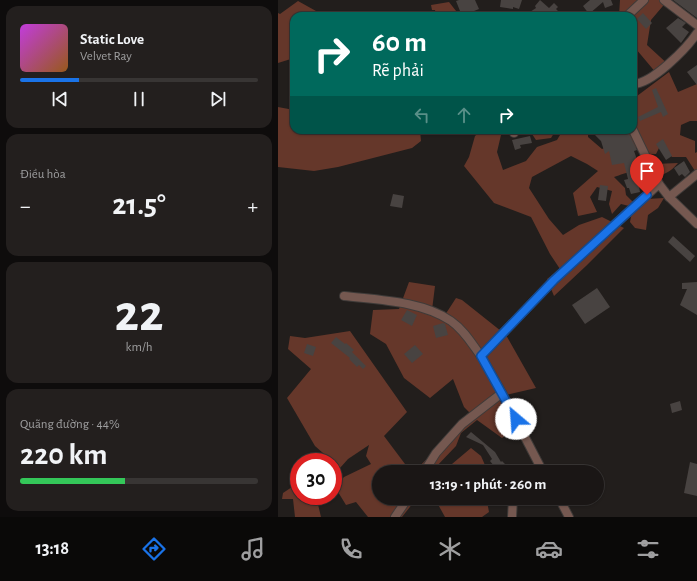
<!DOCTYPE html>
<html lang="vi">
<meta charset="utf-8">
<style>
:root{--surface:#1a1615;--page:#231f1e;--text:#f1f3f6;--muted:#9f9fa0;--line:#383534;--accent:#1a73e8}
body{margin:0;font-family:"Alegreya Sans",sans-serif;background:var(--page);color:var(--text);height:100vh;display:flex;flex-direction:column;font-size:15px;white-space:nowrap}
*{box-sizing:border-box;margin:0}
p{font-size:13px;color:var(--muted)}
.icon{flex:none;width:22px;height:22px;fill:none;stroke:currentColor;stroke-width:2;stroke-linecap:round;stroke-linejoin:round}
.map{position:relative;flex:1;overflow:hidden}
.panel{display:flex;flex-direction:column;gap:6px;padding:6px;background:#0e0c0c;width:278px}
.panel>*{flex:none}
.top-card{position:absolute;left:12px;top:12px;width:347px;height:122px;border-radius:12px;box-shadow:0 1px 3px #0004,0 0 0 1px var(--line);background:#00695c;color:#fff;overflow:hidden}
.speed{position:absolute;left:12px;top:453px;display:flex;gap:8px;font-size:20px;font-weight:700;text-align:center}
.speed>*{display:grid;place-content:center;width:52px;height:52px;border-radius:50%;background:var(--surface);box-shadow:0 1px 3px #0004,0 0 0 1px var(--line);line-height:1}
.speed .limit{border:6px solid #d22;background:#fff;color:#111}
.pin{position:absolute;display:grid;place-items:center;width:34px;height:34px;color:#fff;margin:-41px -17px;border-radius:50% 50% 50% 0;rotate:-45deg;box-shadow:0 0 4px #0007}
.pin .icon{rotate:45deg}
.me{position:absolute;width:44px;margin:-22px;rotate:333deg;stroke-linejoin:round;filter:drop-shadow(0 0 3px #0008)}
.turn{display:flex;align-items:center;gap:14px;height:84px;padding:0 16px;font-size:18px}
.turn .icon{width:52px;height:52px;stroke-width:2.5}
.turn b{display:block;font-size:28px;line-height:34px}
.lanes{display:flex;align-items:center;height:38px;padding:0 16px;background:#0003;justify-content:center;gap:20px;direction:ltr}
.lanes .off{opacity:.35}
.big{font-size:30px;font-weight:600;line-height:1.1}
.panel .widget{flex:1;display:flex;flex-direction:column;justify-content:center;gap:6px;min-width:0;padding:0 14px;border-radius:12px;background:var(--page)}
.panel .dial{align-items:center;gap:0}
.dial b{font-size:52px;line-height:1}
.song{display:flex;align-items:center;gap:12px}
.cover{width:48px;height:48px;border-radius:6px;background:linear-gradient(135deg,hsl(290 70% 55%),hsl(30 70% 35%))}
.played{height:4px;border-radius:2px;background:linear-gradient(90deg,var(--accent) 25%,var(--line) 25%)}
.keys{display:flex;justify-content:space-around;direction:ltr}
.heat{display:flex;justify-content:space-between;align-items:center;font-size:22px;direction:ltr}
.charge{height:6px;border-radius:3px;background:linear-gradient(90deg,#34c759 44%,var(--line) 0)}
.trip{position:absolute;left:94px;top:465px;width:232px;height:40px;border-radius:20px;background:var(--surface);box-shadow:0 1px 3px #0004,0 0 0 1px var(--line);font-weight:600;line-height:40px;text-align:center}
.tabs{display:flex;height:64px;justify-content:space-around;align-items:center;background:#0a0908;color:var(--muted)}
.tabs .icon{width:28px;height:28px}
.tabs .active{color:var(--accent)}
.tabs b{font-size:18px;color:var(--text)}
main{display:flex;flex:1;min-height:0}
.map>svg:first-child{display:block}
.green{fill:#65372a}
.building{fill:#484341}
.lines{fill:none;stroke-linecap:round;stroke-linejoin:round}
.minor-casing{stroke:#3f3b39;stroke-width:10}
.minor{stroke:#755850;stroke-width:8}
.route-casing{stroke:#114b97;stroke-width:10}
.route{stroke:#1a73e8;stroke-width:7}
</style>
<main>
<section class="panel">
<div class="widget">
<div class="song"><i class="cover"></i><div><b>Static Love</b><p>Velvet Ray</p></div></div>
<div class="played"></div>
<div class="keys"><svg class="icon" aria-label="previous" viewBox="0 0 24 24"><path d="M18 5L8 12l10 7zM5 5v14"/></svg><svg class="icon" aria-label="pause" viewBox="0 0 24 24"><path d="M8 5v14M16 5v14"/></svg><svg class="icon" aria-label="next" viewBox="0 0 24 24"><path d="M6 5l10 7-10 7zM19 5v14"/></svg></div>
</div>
<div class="widget"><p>Điều hòa</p>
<div class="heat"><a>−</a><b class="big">21.5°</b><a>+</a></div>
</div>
<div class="widget dial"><b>22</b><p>km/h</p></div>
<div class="widget"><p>Quãng đường · 44%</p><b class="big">220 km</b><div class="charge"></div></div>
</section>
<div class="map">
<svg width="419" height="517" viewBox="0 0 419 517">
<rect width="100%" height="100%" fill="#221e1c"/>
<g class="green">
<polygon points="342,0 390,0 373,20 369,45 393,67 379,74 358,49 355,53 355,16 341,16"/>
<polygon points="20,1 47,16 16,16 16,58 0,63 0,13 2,14"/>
<polygon points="171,2 182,16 158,16 157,10 154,10 153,5"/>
<path d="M391 72 400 92 419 84V121H412L403 125 402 135 417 141V153L419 152V171H417L408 157H394L388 149 385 140 378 154 362 155 361 148 347 147 349 164 366 160 376 164 400 163C384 182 375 173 355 172 349 172 342 175 336 177L347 188 348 195 361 208 369 199 386 198 380 208 370 215 368 230 357 228 352 222 355 207 343 204 334 214 331 204 334 191 319 187 312 197 319 212 300 216 295 193 320 171 309 164 293 156 254 177 251 188 271 219 285 235 301 225 324 217 346 228 308 266 276 296 269 279 282 269 272 254 253 217 216 203 186 166 191 157 197 136 204 130H217L223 135 219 152 225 170 248 161 259 147 279 140 285 130H310V137L324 149 344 141 348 130H355V92L359 96Z"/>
<polygon points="0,107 16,110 16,130 142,130 143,141 134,148 60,167 36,171 0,167"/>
<polygon points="246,130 254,131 278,130 273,138 258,140 254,134 246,133"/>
<polygon points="131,282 157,286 154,310 167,315 178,298 184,300 228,335 258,388 219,397 240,425 224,438 199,420 183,433 178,446 156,469 150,472 136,472 180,427 190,421 198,419 186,407 175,379 152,398 126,378 108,344 92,334 95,310 121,309"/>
<polygon points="72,331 129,412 106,436 133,472 101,472 101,498 139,498 124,517 90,517 78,502 68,505 57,487 66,477 93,464 88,456 91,445 70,459 62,468 37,446 9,398 33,369 10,349 12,336 27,338"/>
<polygon points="193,448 203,456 210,472 154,472 174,464"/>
<polygon points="17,485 21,486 21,496 38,496 43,517 17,517 15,499 4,499 5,493"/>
<polygon points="152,498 212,498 209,501 211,512 204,517 167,517 157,499"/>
</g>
<g class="building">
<polygon points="181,0 197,0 201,9 184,16 178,1"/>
<polygon points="223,0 244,0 241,9 235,7 235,9 222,7"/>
<polygon points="262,0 271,8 276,3 280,7 278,9 285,16 246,16 258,8 257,6"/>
<polygon points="312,0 333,0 335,5 327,8 325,2 311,14 305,6"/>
<polygon points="395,0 419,0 419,18"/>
<polygon points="365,13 374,23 368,29 359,19"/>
<polygon points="400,18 408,23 404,27 411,32 403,43 388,28"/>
<polygon points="419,65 419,85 409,72"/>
<polygon points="378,88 390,114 385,117 383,112 362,121 360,117 380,107 374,90"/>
<polygon points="328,130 349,130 359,150 356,151 362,168 367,167 374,183 372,184 361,186 362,192 353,194 351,188 349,188 346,180 350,179 346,163 334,165 331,151 327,154 323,141 317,135"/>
<polygon points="252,136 254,143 242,145 243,148 237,150 234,140"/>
<polygon points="385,139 394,156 388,160 378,144"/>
<polygon points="406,161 412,172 407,177 404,174 401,176 396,168"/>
<polygon points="322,185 330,186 328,201 320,200"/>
<polygon points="115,194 126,196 124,208 112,206"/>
<polygon points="395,236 417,256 412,262 390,242"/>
<polygon points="419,282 419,315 402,305 409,289 404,289 404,283"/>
<polygon points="319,288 332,307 307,324 294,305"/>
<polygon points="129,310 139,315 134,326 123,320"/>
<polygon points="165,323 167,324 170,335 158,338 155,326"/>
<polygon points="58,337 67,344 68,343 76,350 74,352 88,366 85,369 81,365 79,367 71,359 72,358 53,343"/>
<polygon points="29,344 38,347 35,356 26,353"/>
<polygon points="137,345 145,354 134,363 126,354"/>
<polygon points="402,401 404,410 394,413 392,404"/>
<polygon points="193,432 217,452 223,462 224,461 229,466 222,472 209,472 216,466 212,461 214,459 205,445 188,437"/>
<polygon points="412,462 419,464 419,496 406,493"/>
</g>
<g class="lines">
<g class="minor-casing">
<g id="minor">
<polyline points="386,0 419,25"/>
<polyline points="349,16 366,0"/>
<path d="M355 84C374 84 409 48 419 33"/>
<polyline points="236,130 236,133"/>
<polyline points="355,130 381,184"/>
<polyline points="391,197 419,174"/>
<path d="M66 296C100 300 144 301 173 321 186 330 194 344 203 356"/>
<polyline points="146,472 158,453 184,424 224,393"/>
<polyline points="265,472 224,393 203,356 276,280 381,184 391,197 419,224"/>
<polyline points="281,498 291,517"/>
<polyline points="117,517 130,498"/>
<polyline points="234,517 235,498"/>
</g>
</g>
<use href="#minor" class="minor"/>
</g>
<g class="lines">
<g class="route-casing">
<polyline id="route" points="238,419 203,356 276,280 369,195"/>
</g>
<use href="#route" class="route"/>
</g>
</svg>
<div class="speed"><div class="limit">30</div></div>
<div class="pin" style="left:369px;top:195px;background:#d93025"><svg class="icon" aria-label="arrive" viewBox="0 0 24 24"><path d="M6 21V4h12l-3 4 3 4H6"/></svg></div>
<svg class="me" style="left:238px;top:419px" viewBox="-20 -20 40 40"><circle r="19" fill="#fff"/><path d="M0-13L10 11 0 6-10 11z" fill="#1a73e8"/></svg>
<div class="trip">13:19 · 1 phút · 260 m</div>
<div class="top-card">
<div class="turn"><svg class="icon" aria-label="right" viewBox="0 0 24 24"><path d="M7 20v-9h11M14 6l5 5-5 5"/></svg><div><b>60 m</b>Rẽ phải</div></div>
<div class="lanes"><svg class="icon off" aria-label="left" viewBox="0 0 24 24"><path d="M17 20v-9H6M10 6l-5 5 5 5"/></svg><svg class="icon off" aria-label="ahead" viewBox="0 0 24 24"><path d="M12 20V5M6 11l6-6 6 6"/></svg><svg class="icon" aria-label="right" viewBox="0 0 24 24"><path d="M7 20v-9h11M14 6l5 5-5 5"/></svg></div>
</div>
</div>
</main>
<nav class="tabs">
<b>13:18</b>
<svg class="icon active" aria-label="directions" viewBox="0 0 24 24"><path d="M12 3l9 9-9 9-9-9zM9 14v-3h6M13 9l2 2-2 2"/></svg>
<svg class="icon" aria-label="music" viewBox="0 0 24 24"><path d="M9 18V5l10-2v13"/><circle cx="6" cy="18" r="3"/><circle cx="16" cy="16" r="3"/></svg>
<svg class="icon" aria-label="phone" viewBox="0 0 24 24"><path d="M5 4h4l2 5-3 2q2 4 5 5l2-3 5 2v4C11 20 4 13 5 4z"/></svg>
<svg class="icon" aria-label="climate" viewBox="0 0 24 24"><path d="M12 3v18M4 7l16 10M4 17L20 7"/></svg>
<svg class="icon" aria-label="car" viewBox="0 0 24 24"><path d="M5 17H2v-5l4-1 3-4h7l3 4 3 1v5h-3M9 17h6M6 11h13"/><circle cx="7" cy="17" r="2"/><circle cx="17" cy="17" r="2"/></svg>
<svg class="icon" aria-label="filters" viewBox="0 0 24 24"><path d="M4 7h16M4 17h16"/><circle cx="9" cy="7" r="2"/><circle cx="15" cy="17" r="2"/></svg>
</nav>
